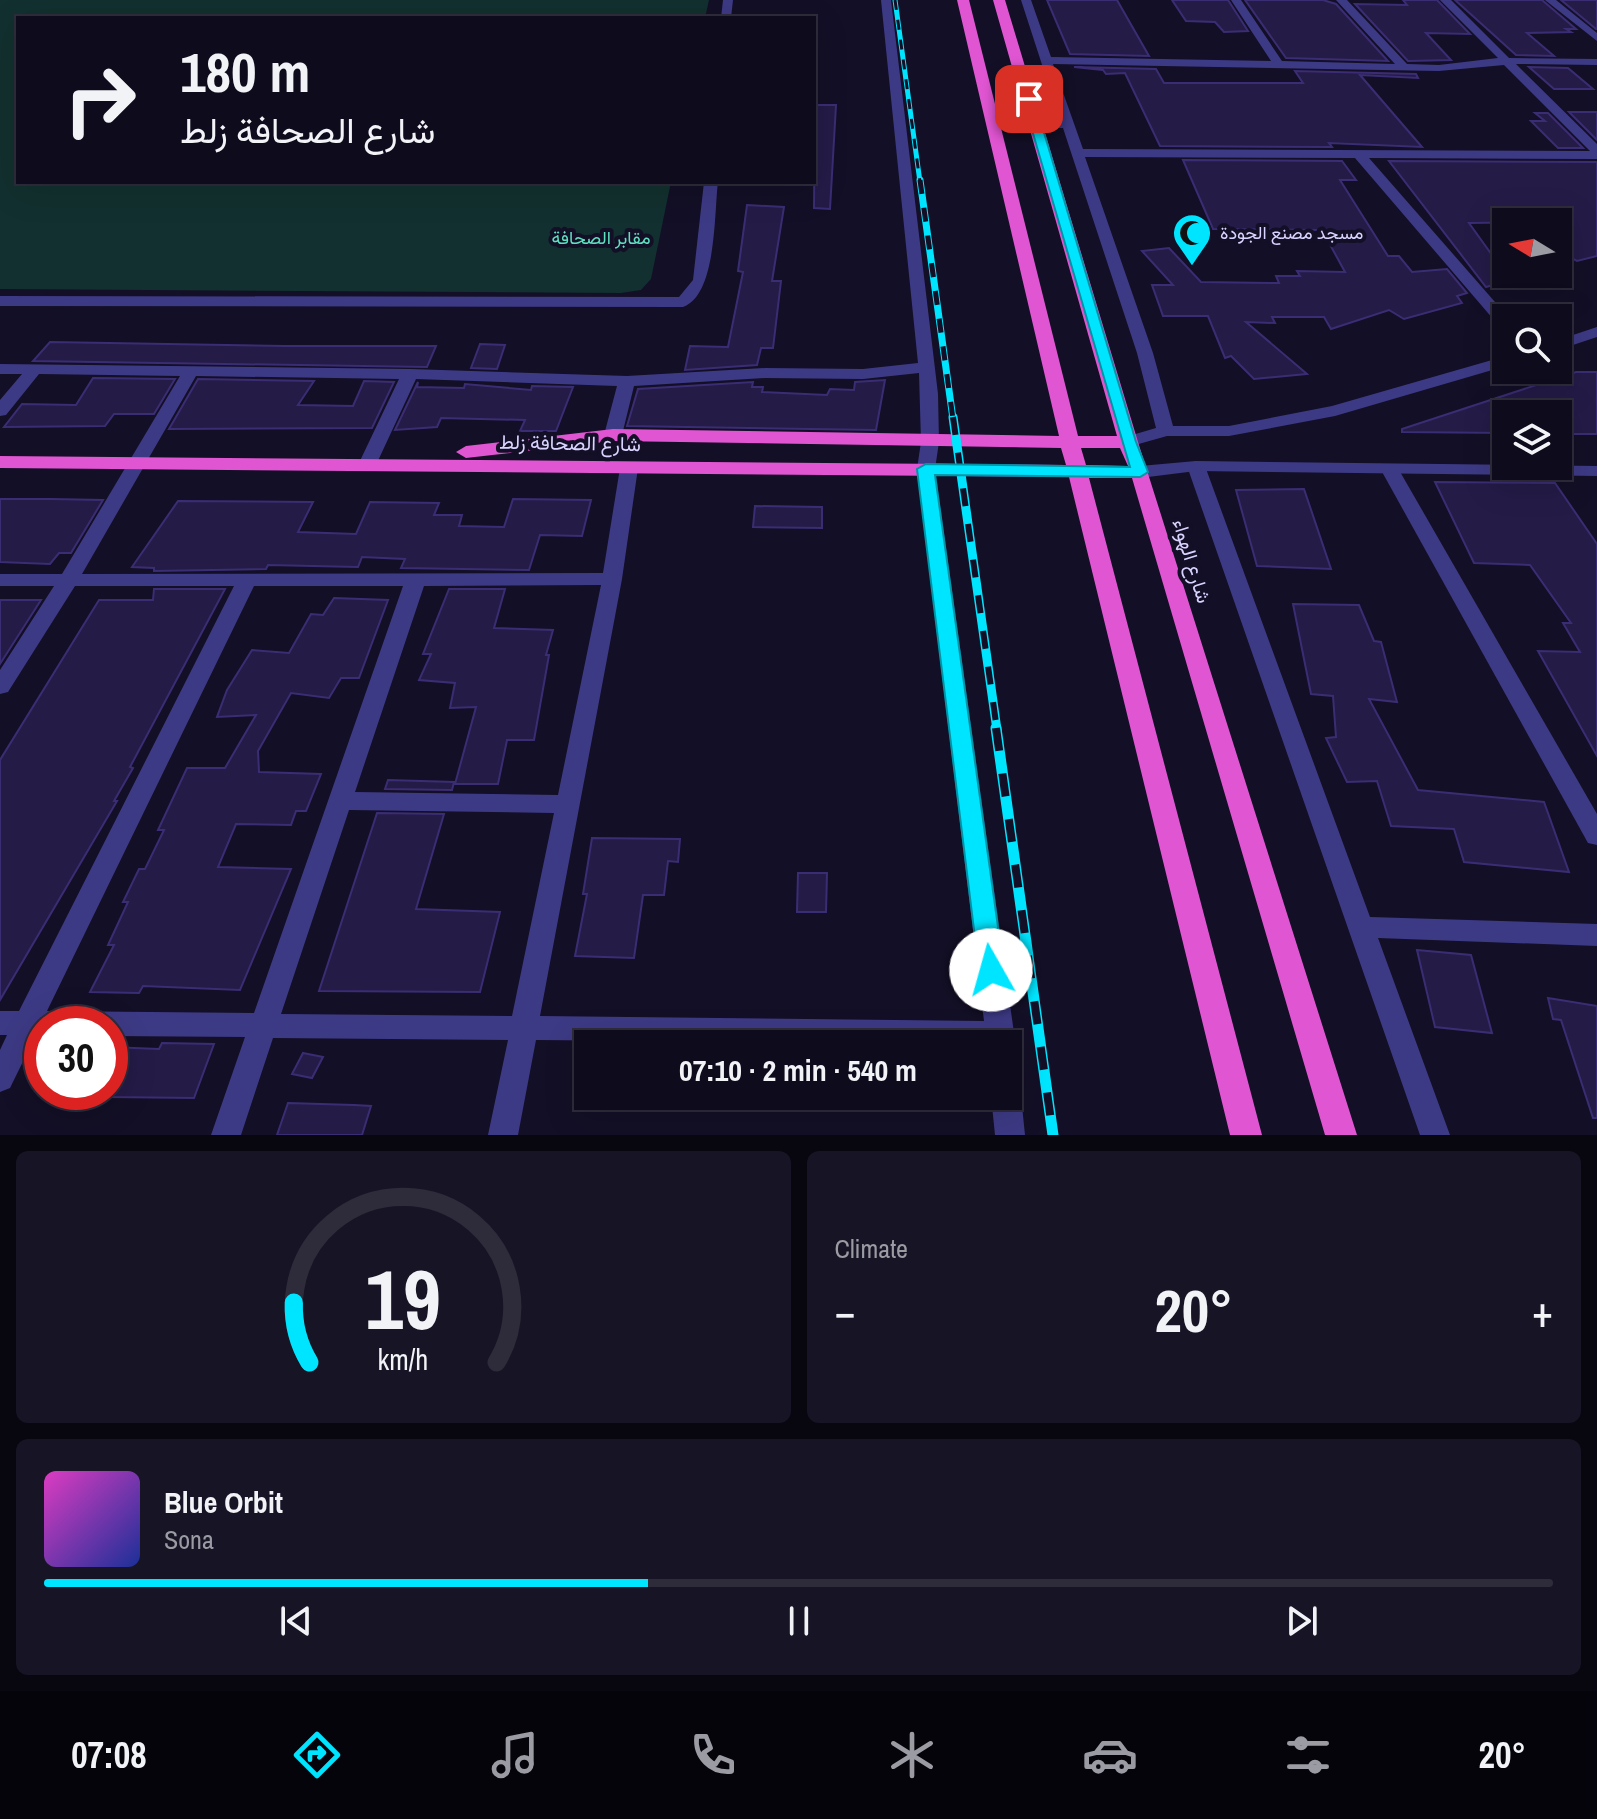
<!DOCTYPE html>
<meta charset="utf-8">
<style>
:root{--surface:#0e0b1c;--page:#171425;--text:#f1f3f6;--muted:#9b9ba3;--line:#2e2b3b;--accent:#00e5ff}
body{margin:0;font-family:"Archivo Narrow",Vazirmatn,sans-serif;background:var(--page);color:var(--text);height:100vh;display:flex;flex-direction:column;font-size:30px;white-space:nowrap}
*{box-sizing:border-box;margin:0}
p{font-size:26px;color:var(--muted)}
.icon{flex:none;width:44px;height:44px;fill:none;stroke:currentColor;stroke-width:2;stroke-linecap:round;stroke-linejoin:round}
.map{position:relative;height:1135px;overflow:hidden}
.panel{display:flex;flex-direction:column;gap:16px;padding:16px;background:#08060f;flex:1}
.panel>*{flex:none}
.banner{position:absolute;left:16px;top:16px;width:800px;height:168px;border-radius:0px;box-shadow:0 8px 32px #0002,0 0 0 2px var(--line);background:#0e0b1c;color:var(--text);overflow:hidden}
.needle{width:52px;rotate:280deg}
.tools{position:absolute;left:1492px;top:208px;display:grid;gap:16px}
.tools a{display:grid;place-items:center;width:80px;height:80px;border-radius:0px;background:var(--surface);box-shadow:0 8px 32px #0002,0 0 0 2px var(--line);font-size:40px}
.speed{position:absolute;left:24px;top:1006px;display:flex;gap:16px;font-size:40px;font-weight:700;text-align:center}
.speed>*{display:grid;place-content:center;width:104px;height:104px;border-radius:50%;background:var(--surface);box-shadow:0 8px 32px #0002,0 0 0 2px var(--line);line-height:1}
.speed .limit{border:12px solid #d22;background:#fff;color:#111}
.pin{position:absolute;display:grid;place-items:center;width:68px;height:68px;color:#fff;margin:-34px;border-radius:16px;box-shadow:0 4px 12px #0006}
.me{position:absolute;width:88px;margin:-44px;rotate:353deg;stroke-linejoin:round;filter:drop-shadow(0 0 6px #0008)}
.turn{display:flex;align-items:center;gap:28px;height:168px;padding:0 32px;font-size:36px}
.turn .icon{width:104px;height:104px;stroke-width:2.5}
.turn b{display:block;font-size:56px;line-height:68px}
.big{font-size:60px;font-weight:800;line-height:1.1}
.panel .card{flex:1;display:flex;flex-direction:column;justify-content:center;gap:12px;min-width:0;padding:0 28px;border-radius:12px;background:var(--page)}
.panel .dial{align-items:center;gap:0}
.dial svg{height:208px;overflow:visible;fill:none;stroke:var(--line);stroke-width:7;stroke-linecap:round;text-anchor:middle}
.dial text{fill:var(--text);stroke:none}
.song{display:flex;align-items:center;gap:24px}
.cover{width:96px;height:96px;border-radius:12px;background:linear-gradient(135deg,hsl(310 70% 55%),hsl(230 70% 35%))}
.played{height:8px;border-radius:4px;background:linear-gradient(90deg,var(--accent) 40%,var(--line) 40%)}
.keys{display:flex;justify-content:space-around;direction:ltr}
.heat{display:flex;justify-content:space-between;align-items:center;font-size:44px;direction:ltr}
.panel .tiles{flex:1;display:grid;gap:16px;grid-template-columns:1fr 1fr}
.card:last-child{grid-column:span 2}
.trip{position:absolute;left:574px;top:1030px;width:448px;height:80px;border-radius:0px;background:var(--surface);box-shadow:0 8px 32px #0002,0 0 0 2px var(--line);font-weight:800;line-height:80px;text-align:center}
.menu{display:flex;height:128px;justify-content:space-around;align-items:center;background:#06040b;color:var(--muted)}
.menu .icon{width:56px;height:56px}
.menu .active{color:var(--accent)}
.menu b{font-size:36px;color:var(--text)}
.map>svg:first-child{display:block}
.green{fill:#12302f}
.building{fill:#241b47;stroke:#3b2d73;stroke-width:2}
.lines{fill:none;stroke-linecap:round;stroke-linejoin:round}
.minor{fill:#3d3a85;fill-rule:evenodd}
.tertiary{fill:#3d3a85;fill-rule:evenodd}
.trunk{fill:#e055d1;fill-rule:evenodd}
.rail-far3-casing{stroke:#00e5ff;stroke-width:5}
.rail-far2-casing{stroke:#00e5ff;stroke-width:7}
.rail-far1-casing{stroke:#00e5ff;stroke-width:9}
.rail-casing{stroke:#00e5ff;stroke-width:11}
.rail-far3{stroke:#130f26;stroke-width:3;stroke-dasharray:10;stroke-linecap:butt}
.rail-far2{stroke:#130f26;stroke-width:5;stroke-dasharray:14;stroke-linecap:butt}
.rail-far1{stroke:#130f26;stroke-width:6;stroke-dasharray:18;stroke-linecap:butt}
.rail{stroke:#130f26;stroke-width:8;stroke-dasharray:23;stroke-linecap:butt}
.route{fill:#00e5ff;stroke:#0095a6;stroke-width:2}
.labels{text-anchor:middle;stroke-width:8;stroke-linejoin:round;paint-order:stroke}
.far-poi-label{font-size:18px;fill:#d9d4ff;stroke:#130f26;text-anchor:start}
.far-park-label{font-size:18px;fill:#5fe0c0;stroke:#130f26}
.street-label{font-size:20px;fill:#d9d4ff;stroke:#130f26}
</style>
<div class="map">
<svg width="1597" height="1135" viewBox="0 0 1597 1135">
<rect width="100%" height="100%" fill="#130f26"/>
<polygon class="green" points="0,0 709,0 705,18 18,18 18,182 671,182 651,279 641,290 621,293 0,289"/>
<g class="building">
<polygon points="1047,0 1117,0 1149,56 1070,54"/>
<polygon points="1172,0 1228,0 1248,31 1224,32 1215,22 1186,21"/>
<polygon points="1245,0 1323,0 1336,4 1388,61 1286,58"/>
<polygon points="1403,0 1437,0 1470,34 1426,33 1451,60 1408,61 1355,4 1407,5"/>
<polygon points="1455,0 1542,0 1576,29 1566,29 1571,32 1527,33 1554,56 1516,55"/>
<polygon points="1561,0 1597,0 1597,29 1596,29"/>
<polygon points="1074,67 1156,69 1164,83 1303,83 1295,71 1416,74 1418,78 1360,75 1422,147 1329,143 1332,147 1160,146 1125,73 1106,74 1103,70"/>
<polygon points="1529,67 1568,68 1593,89 1554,89"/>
<polygon points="815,105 836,105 830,209 814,208"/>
<polygon points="1569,112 1597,112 1597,140"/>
<polygon points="1535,113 1548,113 1583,148 1558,148 1531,121 1545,121"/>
<polygon points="1183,160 1342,161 1356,180 1340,180 1388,256 1399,256 1412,272 1447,269 1467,293 1457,296 1462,303 1404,319 1389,310 1331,329 1324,317 1272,317 1275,323 1246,322 1307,374 1254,379 1231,356 1225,358 1208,316 1163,316 1152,285 1173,285 1142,251 1169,248 1201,282 1279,283 1276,276 1300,276 1297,271 1345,272 1322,230 1213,229"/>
<polygon points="1389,161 1597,162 1597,256 1577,261 1558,251 1558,222 1469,223 1510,280 1486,287"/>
<polygon points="747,205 784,207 772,281 781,281 773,348 761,348 757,365 685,370 690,346 728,347 743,272 738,271"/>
<polygon points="50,342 285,346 436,346 427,367 33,361"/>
<polygon points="480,344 505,345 497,369 471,368"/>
<polygon points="1576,372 1597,372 1597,434 1558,434 1558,414 1506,414 1506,433 1402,432 1402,429"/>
<polygon points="93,378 175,379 154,414 114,414 105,426 4,427 22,404 76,405"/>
<polygon points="198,379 314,381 298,405 353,406 364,381 394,382 372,428 169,429"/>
<polygon points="885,380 876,430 627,426 638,389 753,382 752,387 763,387 762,392 827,395 830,389 854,390 855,382"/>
<polygon points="418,382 417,387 464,388 465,384 531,390 532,386 573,387 556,431 520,431 525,420 441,418 437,427 395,430"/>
<polygon points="1435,482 1555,483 1597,544 1597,756 1538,651 1580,652 1563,623 1571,623 1530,565 1474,563"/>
<polygon points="1304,489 1331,569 1257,566 1236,490"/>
<polygon points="0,499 51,499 103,500 71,553 59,553 50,564 0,562"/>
<polygon points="513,499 591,500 582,536 540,535 529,570 401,568 405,559 362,557 358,567 268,565 266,569 154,571 154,568 132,567 178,501 313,502 298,532 356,534 370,502 439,503 434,515 462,515 459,526 504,527"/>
<polygon points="755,506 822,507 822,528 753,527"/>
<polygon points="154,589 225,589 130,767 133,768 114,801 117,801 0,1000 0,760 99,600 153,600"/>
<polygon points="449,589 505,589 494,628 553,630 546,655 549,655 534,740 507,740 498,784 455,784 476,707 450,708 455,683 419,680 431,654 423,654"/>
<polygon points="334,598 388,600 359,678 341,678 329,698 291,693 258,751 259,772 321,774 306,811 296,811 291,825 236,824 218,867 291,869 240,990 143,986 139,993 90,992 114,945 108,945 128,902 123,902 139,869 145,869 164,830 158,830 187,768 225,768 256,715 217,717 227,690 252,650 289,653 311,614 323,615"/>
<polygon points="0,600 41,600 0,664"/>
<polygon points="1293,604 1359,605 1374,641 1381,642 1397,702 1369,699 1418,790 1544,802 1569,872 1464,862 1454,829 1391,826 1377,781 1347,782 1326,738 1336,737 1333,696 1311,694"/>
<polygon points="388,780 454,782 452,790 385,789"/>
<polygon points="377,813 444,814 416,909 500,912 480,992 319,991"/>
<polygon points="592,838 680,839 678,862 668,861 664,895 643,895 634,958 575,956 587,894 583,894"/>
<polygon points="798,873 827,873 826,912 797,912"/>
<polygon points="1417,950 1471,955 1492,1033 1435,1027"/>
<polygon points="1548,998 1597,1006 1597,1118 1593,1118 1561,1020 1553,1019"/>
<polygon points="162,1043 214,1044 194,1098 110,1097 110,1047 159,1049"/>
<polygon points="303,1053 323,1057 312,1078 292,1074"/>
<polygon points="288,1103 354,1105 371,1106 362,1135 277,1135"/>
</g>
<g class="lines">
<g class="minor">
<polygon points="723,0 733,0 731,18 721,18"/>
<path d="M881 0H891L938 394 939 442 935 469 1014 1033 1015 1044 1011 1053 1008 1054V1044L536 1040 518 1135H488L508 1040 273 1038 241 1135H211L245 1037 110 1036V1024H42V1035H36L10 1088 0 1092V1050L7 1035H0V1011H19L234 586H75L8 692 0 694V670L54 586H0V574H62L180 376 39 374 6 415 0 416V400L22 374H0V364L410 369 627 376 765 368 863 369 918 363ZM919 373 921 442 917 469 984 1021 540 1016 622 579 638 468 635 464 629 463 620 468 603 573 82 574 196 376 399 379 358 465 367 470 376 465 416 379 617 386 604 435 613 440 622 435 634 386 765 378 863 379ZM601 585 558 795 355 792 424 586ZM254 586H403L254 1013 47 1011ZM349 810 554 813 512 1016 281 1014Z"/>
<path d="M1021 0H1031L1051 57 1271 61 1231 0H1241L1282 61 1395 64 1336 0H1347L1407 64 1439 65 1498 58 1440 0H1451L1509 58 1597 59V65L1516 64 1597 144V159L1369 158 1509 318H1506V329L1500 327 1355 158 1085 157 1153 353 1173 426H1229L1332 406 1506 356V366L1335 416 1229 436H1167L1128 447 1122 446 1119 442 1122 438 1156 428 1137 353 1063 128H1036L1030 124 1036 120H1060ZM1053 64 1439 71 1504 65 1590 151 1083 149Z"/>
<polygon points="1545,0 1556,0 1597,33 1597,41"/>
<path d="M704 182H718C714 213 717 295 683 307L0 306V296L679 297 693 280Z"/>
<polygon points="1597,327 1597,337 1558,350 1558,340"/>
<polygon points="1196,461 1205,466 1370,917 1597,924 1597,946 1378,938 1450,1135 1420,1135 1187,466"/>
<polygon points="1390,465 1399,470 1597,814 1597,845 1588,843 1381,470"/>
<polygon points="1008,1084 1016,1087 1021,1096 1025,1135 995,1135 991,1096 1008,1096"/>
</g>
<polygon class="tertiary" points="1196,461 1597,466 1597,476 1196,471 1140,478 1131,472 1140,466"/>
<path class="trunk" d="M957 0H969L1078 436H1117L993 0H1005L1138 442 1357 1135H1325L1132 478H1089L1262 1135H1230L1069 477 0 468V456L1066 465 1061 448 613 441 466 458 456 452 466 446 613 429 1059 436ZM1081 448H1120L1128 466 1086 465Z"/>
<g class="rail-far3-casing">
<polyline id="rail-far3" points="895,0 920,182"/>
</g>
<g class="rail-far2-casing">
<polyline id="rail-far2" points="920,180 953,419"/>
</g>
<g class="rail-far1-casing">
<polyline id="rail-far1" points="953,417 997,730"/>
</g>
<g class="rail-casing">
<polyline id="rail" points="996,728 1053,1135"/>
</g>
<use href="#rail-far3" class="rail-far3"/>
<use href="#rail-far2" class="rail-far2"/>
<use href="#rail-far1" class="rail-far1"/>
<use href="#rail" class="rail"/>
</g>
<polygon class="route" points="1029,96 1034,99 1136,442 1148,472 1140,477 935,475 1004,970 1000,977 991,980 983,977 979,970 917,469 926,464 1130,467 1023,99"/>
<defs>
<g id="mosque-pin" transform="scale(2)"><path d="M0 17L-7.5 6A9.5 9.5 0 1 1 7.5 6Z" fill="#00e5ff" stroke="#130f26"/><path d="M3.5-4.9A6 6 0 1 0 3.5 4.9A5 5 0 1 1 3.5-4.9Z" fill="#111"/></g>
</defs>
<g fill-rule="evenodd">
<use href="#mosque-pin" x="1192" y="233"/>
</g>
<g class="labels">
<g class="far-poi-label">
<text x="1220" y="239">مسجد مصنع الجودة</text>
</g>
<g class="far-park-label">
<text x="601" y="244">مقابر الصحافة</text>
</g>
<g class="street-label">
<text transform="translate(570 443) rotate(1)" y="7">شارع الصحافة زلط</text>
<text transform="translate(1192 561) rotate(73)" y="7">شارع الهواء</text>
</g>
</g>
</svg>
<div class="tools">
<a><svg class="needle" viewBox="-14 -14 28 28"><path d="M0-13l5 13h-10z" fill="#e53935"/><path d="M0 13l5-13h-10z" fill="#9b9ba3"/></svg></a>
<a><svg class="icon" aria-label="search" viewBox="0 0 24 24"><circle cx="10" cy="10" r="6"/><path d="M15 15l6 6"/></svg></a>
<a><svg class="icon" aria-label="layers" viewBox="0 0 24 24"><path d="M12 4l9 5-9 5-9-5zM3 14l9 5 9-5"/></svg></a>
</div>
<div class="speed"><div class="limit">30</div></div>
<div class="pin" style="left:1029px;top:99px;background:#d93025"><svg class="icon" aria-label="arrive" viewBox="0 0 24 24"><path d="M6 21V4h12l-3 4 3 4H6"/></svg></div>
<svg class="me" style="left:991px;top:970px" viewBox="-20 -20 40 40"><circle r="19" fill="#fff"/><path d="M0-13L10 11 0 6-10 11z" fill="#00e5ff"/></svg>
<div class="trip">07:10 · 2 min · 540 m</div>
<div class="banner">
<div class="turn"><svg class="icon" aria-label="right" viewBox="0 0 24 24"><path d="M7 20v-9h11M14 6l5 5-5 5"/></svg><div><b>180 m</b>شارع الصحافة زلط</div></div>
</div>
</div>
<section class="panel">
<div class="tiles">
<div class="card dial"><svg viewBox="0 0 100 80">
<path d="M14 69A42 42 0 1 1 86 69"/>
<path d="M14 69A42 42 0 0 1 8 46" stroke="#00e5ff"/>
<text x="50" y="56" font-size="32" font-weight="700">19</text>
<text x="50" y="72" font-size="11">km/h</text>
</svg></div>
<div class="card"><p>Climate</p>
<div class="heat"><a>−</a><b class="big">20°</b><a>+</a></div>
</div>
<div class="card">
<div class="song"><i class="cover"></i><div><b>Blue Orbit</b><p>Sona</p></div></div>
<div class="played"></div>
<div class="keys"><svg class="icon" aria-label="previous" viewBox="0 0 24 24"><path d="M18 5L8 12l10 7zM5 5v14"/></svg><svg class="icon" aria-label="pause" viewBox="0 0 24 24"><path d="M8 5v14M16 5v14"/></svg><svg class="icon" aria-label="next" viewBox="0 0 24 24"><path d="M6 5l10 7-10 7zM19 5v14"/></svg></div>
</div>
</div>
</section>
<nav class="menu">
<b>07:08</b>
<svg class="icon active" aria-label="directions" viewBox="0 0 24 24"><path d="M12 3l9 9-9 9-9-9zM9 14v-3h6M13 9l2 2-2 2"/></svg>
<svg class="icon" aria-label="music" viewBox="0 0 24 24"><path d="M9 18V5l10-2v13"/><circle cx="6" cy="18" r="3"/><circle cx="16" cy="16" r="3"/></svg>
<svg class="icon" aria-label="phone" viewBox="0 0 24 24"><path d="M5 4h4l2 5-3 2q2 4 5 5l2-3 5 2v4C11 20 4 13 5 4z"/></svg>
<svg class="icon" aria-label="climate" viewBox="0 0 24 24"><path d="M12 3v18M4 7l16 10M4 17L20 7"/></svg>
<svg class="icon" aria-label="car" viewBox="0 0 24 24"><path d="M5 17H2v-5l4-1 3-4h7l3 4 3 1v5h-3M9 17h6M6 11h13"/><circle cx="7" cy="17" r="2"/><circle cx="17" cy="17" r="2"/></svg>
<svg class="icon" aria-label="filters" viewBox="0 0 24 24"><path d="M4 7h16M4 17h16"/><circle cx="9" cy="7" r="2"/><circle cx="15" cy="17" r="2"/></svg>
<b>20°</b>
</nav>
